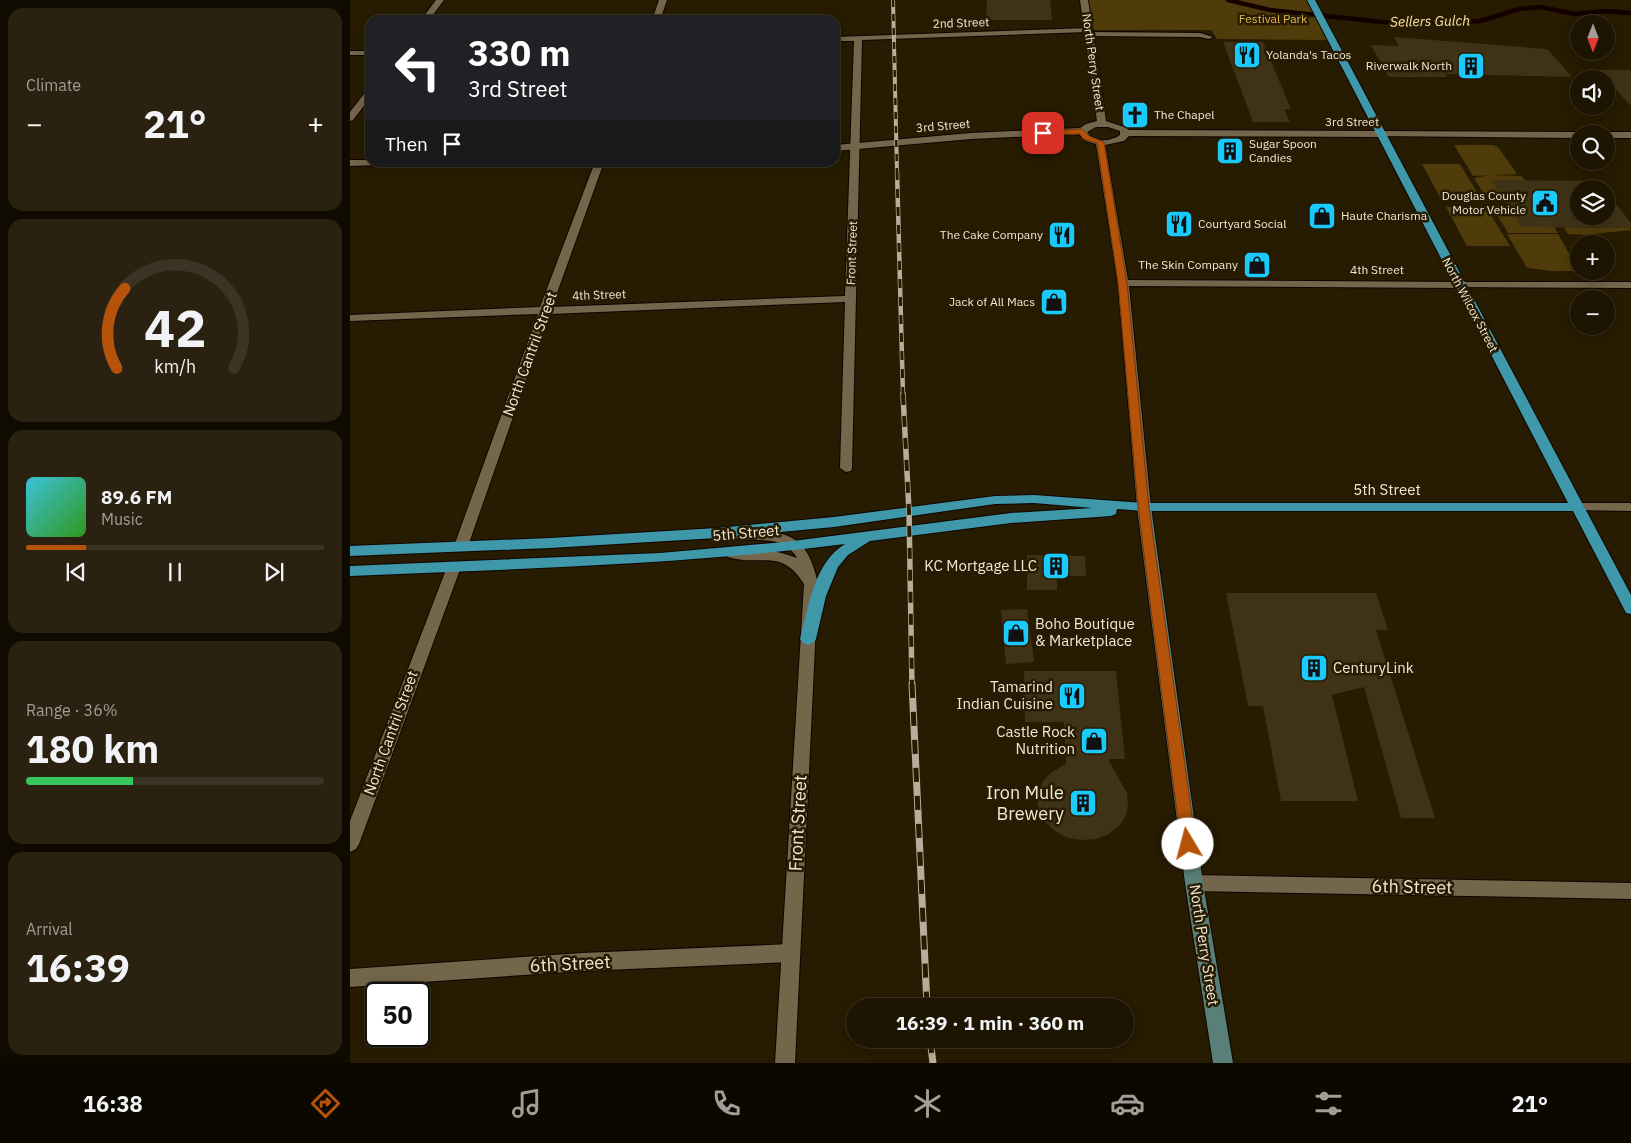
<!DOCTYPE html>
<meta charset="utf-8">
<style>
:root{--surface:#1d1401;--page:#2a2110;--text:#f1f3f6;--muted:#a09e99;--line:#3b3323;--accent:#b45309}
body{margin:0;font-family:"IBM Plex Sans",sans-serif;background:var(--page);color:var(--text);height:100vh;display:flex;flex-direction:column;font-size:19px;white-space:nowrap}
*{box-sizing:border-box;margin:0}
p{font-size:16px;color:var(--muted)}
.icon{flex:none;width:28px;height:28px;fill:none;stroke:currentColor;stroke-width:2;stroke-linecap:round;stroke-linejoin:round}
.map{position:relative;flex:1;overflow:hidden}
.sheet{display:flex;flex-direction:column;gap:8px;padding:8px;background:#100b01;width:350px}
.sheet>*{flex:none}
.top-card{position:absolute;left:15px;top:15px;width:475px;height:152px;border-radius:15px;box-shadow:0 2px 12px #0003,0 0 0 1px var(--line);background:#202124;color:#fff;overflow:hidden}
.needle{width:32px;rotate:180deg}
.fabs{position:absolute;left:1220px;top:15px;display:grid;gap:10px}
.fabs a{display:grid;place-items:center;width:45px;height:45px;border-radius:50%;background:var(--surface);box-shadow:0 2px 12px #0003,0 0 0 1px var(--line);font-size:25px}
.speed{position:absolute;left:15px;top:982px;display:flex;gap:10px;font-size:25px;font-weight:700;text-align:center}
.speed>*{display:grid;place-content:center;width:65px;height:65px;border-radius:50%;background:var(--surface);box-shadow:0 2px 12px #0003,0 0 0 1px var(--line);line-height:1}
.speed .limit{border:2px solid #111;border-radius:8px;background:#fff;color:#111}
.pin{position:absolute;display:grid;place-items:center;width:42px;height:42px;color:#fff;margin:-21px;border-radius:10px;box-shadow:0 2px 8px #0006}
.me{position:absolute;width:55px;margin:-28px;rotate:352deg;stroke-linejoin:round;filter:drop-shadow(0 0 4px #0008)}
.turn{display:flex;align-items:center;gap:18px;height:105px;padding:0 20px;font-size:22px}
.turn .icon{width:65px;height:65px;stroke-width:2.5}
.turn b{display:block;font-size:35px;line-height:42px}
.then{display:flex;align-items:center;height:48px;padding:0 20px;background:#0003;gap:10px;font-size:19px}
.big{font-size:38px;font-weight:700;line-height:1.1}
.sheet .widget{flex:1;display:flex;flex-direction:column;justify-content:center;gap:8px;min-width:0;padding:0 18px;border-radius:15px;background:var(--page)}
.sheet .dial{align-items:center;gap:0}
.dial svg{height:130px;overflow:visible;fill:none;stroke:var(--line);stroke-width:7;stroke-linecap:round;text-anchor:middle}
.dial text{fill:var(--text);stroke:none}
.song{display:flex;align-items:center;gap:15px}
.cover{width:60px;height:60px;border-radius:8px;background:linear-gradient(135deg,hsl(190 70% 55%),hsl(110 70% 35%))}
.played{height:5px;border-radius:2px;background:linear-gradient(90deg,var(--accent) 20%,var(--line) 20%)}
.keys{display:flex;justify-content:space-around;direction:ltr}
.heat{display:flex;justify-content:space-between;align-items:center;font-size:28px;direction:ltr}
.charge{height:8px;border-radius:4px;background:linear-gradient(90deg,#34c759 36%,var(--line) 0)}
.trip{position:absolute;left:496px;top:998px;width:288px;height:50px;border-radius:25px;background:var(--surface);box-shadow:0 2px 12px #0003,0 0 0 1px var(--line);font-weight:700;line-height:50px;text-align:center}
.dock{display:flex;height:80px;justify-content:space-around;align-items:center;background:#0c0800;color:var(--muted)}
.dock .icon{width:35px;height:35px}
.dock .selected{color:var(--accent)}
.dock b{font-size:22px;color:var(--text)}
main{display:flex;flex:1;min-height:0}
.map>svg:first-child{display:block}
.green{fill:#503c0a}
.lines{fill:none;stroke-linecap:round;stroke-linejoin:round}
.stream{stroke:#150000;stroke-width:4.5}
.building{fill:#3f3217}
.minor-casing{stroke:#100500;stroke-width:2}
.tertiary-casing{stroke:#100500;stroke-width:2}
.secondary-casing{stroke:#100500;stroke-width:2}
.primary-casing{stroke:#100500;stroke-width:2}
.minor{fill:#74664a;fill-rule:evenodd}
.tertiary{fill:#74664a;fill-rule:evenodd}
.secondary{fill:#597f79;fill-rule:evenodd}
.primary{fill:#3e98a9;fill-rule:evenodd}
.rail-far3-casing{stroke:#b6ad9a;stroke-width:4}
.rail-far2-casing{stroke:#b6ad9a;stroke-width:4.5}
.rail-far1-casing{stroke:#b6ad9a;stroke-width:5.5}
.rail-casing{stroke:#b6ad9a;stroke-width:7}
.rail-far3{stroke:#271b01;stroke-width:2.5;stroke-dasharray:7;stroke-linecap:butt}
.rail-far2{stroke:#271b01;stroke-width:3;stroke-dasharray:9;stroke-linecap:butt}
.rail-far1{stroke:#271b01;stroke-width:4;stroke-dasharray:11;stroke-linecap:butt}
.rail{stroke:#271b01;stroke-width:5;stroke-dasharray:14;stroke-linecap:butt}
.route{fill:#b45309;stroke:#753606}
.labels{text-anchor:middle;stroke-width:5;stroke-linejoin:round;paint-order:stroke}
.far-park-label{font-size:12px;fill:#e5b851;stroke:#271b01}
.far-street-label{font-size:12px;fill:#f0e8d8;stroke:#271b01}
.far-poi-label{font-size:12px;fill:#f0e8d8;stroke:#271b01;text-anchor:start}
.far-water-label{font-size:14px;font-style:italic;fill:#fde1a9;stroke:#271b01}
.street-label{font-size:15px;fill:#f0e8d8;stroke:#271b01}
.poi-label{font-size:15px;fill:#f0e8d8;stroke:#271b01;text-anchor:end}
.near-poi-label{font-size:18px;fill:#f0e8d8;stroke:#271b01;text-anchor:end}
.near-street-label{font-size:18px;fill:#f0e8d8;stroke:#271b01}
</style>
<main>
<section class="sheet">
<div class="widget"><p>Climate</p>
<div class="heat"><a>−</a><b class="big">21°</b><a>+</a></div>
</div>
<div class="widget dial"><svg viewBox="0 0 100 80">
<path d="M14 69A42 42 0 1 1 86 69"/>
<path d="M14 69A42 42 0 0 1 19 20" stroke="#b45309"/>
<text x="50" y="56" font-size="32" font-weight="700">42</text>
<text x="50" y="72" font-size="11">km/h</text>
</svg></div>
<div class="widget">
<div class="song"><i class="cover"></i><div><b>89.6 FM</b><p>Music</p></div></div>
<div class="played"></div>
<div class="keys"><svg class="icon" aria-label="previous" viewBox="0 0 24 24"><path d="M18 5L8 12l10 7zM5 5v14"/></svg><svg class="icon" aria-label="pause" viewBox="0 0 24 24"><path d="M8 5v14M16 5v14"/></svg><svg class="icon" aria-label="next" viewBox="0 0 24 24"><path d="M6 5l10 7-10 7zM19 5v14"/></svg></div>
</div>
<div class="widget"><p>Range · 36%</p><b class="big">180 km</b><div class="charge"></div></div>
<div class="widget"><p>Arrival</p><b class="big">16:39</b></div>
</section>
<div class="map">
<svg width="1281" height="1063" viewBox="0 0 1281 1063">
<rect width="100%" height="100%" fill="#271b01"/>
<g class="green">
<polygon points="735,0 960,0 981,40 867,39 861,30 739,30"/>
<polygon points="1104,145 1143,145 1148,147 1167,174 1123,176"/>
<polygon points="1072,164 1110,164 1131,199 1091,199"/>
<polygon points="1140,175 1171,176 1175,180 1142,180 1152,196 1148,196 1149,199 1137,199 1124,178"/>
<polygon points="1096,207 1136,207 1160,246 1117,246"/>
<polygon points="1142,207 1153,207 1156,210 1161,210 1172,227 1204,227 1208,233 1158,233"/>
<polygon points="1214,227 1280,228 1281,230 1235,235 1218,234"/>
<polygon points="1157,234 1208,234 1229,271 1203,271 1177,268"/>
</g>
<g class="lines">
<polyline class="stream" points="878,0 920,10 1032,22 1095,23 1130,21 1169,9 1190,7 1225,14 1255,11 1281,13"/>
</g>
<g class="building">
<polygon points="637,0 700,0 702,20 636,20"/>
<polygon points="1044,37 1197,49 1222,77 1095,74 1097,77 1039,77 1021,45 1049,46"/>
<polygon points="873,42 913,42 941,109 934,109 940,122 903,122"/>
<polygon points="1247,70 1281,70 1281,106 1256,79"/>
<polygon points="1142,180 1248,181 1254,189 1229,189 1229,216 1256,216 1256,191 1281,223 1281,228 1172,227"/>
<polygon points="677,555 735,556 736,576 707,576 707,590 677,590"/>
<polygon points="876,593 1026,593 1038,630 1026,630 1085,818 1051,818 1014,687 982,695 1008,801 931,801 913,706 898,706"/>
<polygon points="677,609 684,662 656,664 651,610"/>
<polygon points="674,671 766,671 775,759 758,759 777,793 778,805 776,816 769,826 759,834 746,839 732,840 718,838 705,831 695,822 689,811 687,801 689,790 694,780 702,772 716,764 714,722 675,722"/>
</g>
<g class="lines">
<g class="minor-casing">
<g id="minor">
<polygon points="86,0 94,0 79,20 71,20"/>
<polygon points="309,0 317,0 310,20 302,20"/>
<polygon points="739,28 743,30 741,32 850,33 863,37 859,39 850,37 739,36 735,34 737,32 512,40 502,468 501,471 496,472 490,468 495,302 199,314 118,546 116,549 106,549 104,546 188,314 0,321 0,315 190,307 245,162 254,162 202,307 495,296 504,41 485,41 485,37"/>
<rect x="0" y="51" width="20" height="4"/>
<polygon points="17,90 20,90 20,98 3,120 0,121 0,112"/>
<polygon points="1030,131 1229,132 1233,134 1229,134 1229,138 1027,136 1026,134"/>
<polygon points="1256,132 1281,132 1281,138 1256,138 1256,134 1252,134"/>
<polygon points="1109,282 1281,282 1281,288 1105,287 1104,285 1105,283"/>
<polygon points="104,562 109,563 111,567 9,844 6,849 0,852 0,821 97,567 99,563"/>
<polygon points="440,944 447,947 450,953 447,959 440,962 232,971 0,987 0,969 232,953"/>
</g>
</g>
<g class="tertiary-casing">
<g id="tertiary">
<path d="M730 0H738L756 121 777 128 778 130 1030 131 1034 134 1030 137 779 136 774 141 755 145 778 280 1109 282 1114 285 1109 288 779 286 801 507 799 510H789L787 507 768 283 746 144 736 141 729 134 621 139 485 151V145L621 133 730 128 736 124 747 121ZM746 127H758L770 131V135C760 142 744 143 737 132Z"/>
<polygon points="0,160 20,160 20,162 32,162 28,165 0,166"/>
<polygon points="1227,503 1281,503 1281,511 1222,510 1220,507 1222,504"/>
<path d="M383 529C432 531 457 529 468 584L445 1063H425L454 584C431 547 411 567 378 557L376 554 378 551C399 545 427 550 447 558 432 532 402 544 378 537L376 534 378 531Z"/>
<polygon points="844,875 1281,883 1281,899 844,891 838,889 835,883 838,877"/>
</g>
</g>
<g class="secondary-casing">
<polygon id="secondary" points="794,503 799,504 801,507 853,883 883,1063 863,1063 835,883 787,507 789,504"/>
</g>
<g class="primary-casing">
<path id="primary" d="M957 0H965L1281 595V614L1276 613 1274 609 1223 511H794L767 509 766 514 761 516 661 523 520 541 498 555 488 567 476 596 466 639 463 643 458 645 453 643 450 639C459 607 464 562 495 544 330 565 165 569 0 576V566L310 553 435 542 661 513 743 508 684 503 645 504 484 527 367 538 200 548 0 556V546L200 538 367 528 484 517 645 496 684 495 794 503H1218Z"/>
</g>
<use href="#minor" class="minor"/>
<use href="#tertiary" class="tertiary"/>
<use href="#secondary" class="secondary"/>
<use href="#primary" class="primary"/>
<g class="rail-far3-casing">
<polyline id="rail-far3" points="543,0 547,172"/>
</g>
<g class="rail-far2-casing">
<polyline id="rail-far2" points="547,171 553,395"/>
</g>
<g class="rail-far1-casing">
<polyline id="rail-far1" points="553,394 559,511 562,686"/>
</g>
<g class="rail-casing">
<g id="rail">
<polyline points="562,684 577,1006"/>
<polyline points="580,1039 583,1063"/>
</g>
</g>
<use href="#rail-far3" class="rail-far3"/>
<use href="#rail-far2" class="rail-far2"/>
<use href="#rail-far1" class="rail-far1"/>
<use href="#rail" class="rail"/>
</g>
<polygon class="route" points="732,129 739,136 754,142 777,283 799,507 846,844 844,848 838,850 833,848 831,844 788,507 768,283 747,143 733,139 730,134 693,135 689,133 693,131"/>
<defs>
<g id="restaurant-square" transform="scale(1.4375)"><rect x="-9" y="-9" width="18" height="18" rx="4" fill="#1acafc" stroke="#271b01"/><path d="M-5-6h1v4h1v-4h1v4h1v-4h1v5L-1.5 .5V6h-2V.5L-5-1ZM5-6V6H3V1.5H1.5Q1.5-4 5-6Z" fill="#111"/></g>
<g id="building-square" transform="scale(1.4375)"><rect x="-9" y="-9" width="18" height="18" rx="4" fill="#1acafc" stroke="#271b01"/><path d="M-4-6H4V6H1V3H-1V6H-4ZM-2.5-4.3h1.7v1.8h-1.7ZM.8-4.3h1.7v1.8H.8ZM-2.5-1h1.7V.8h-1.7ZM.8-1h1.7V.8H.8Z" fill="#111"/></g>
<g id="church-square" transform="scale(1.4375)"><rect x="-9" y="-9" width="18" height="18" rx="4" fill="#1acafc" stroke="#271b01"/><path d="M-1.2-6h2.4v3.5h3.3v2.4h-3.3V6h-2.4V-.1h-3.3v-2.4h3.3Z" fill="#111"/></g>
<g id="civic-square" transform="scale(1.4375)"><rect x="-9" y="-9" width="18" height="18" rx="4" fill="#1acafc" stroke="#271b01"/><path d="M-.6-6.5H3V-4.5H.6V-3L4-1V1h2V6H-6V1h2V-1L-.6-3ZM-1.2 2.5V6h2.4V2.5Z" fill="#111"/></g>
<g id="shop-square" transform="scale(1.4375)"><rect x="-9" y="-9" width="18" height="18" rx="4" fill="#1acafc" stroke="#271b01"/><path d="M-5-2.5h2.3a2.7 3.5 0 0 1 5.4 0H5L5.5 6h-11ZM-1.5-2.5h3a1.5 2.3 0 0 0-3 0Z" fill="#111"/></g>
</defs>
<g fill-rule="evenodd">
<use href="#restaurant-square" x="897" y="55"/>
<use href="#building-square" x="1121" y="66"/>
<use href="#church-square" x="785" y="115"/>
<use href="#building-square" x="880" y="151"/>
<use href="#civic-square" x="1195" y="203"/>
<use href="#shop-square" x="972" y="216"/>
<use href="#restaurant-square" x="829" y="224"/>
<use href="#restaurant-square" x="712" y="235"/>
<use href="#shop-square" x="907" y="265"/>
<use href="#shop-square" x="704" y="302"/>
<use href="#building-square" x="706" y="566"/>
<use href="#shop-square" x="666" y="633"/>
<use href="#building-square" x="964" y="668"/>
<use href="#restaurant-square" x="722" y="696"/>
<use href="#shop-square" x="744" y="741"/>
<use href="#building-square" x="733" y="803"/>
</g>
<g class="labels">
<g class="far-park-label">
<text x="923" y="23">Festival Park</text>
</g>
<g class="far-street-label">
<text transform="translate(611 23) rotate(-2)" y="4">2nd Street</text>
<text transform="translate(743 62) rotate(82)" y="4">North Perry Street</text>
<text x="1002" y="126">3rd Street</text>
<text transform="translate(593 126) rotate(-5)" y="4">3rd Street</text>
<text transform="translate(502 253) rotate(-88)" y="4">Front Street</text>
<text x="1027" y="274">4th Street</text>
<text transform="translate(249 295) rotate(-2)" y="4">4th Street</text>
<text transform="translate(1120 305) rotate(62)" y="4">North Wilcox Street</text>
</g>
<g class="far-poi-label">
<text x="916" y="59">Yolanda's Tacos</text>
<text x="1102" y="70" text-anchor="end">Riverwalk North</text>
<text x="804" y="119">The Chapel</text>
<text x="899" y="148">Sugar Spoon<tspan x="899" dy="14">Candies</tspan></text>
<text x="1176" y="200" text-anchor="end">Douglas County<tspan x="1176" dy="14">Motor Vehicle</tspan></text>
<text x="991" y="220">Haute Charisma</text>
<text x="848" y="228">Courtyard Social</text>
<text x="693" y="239" text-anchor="end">The Cake Company</text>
<text x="888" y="269" text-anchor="end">The Skin Company</text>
<text x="685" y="306" text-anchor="end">Jack of All Macs</text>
</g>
<g class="far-water-label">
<text transform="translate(1080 21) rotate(-1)" y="5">Sellers Gulch</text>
</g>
<g class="street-label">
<text transform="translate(180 354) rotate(-70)" y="5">North Cantril Street</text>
<text x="1037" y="495">5th Street</text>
<text transform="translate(396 533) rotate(-5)" y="5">5th Street</text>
<text transform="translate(41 733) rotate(-70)" y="5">North Cantril Street</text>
<text transform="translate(854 945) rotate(81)" y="5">North Perry Street</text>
</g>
<g class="poi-label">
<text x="687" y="571">KC Mortgage LLC</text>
<text x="685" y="629" text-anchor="start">Boho Boutique<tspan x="685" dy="17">&amp; Marketplace</tspan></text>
<text x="983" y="673" text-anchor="start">CenturyLink</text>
<text x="703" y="692">Tamarind<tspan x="703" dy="17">Indian Cuisine</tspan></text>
<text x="725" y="737">Castle Rock<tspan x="725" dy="17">Nutrition</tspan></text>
</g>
<g class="near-poi-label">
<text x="714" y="799">Iron Mule<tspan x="714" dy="21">Brewery</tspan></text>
</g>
<g class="near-street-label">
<text transform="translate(448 823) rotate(-87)" y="6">Front Street</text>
<text transform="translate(1062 887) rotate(1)" y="6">6th Street</text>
<text transform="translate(220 964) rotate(-3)" y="6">6th Street</text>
</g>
</g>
</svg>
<div class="fabs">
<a><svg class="needle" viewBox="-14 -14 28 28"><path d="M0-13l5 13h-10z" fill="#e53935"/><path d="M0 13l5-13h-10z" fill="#a09e99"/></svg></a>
<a><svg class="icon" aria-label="sound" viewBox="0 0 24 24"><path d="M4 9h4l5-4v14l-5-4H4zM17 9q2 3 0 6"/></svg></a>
<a><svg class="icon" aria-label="search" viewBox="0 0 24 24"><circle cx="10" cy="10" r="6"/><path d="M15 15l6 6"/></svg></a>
<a><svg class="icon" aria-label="layers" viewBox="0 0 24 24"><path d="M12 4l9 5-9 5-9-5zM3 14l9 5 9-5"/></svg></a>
<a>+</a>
<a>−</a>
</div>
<div class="speed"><div class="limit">50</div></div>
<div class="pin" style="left:693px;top:133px;background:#d93025"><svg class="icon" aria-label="arrive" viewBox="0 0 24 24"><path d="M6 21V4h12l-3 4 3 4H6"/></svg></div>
<svg class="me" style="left:838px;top:844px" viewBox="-20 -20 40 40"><circle r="19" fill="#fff"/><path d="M0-13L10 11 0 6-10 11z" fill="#b45309"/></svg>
<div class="trip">16:39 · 1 min · 360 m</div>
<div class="top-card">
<div class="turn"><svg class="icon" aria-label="left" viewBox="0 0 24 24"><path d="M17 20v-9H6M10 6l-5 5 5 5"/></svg><div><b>330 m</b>3rd Street</div></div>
<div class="then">Then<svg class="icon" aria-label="arrive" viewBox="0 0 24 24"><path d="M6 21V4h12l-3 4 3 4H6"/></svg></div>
</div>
</div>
</main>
<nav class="dock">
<b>16:38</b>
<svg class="icon selected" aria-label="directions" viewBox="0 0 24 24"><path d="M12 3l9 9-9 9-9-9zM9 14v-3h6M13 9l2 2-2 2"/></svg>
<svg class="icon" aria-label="music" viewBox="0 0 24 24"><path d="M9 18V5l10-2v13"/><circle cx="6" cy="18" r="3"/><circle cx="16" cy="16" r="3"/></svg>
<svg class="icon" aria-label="phone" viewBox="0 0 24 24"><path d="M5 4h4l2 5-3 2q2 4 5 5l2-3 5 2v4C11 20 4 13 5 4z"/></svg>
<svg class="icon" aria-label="climate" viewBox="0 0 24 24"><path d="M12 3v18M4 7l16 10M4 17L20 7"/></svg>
<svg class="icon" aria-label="car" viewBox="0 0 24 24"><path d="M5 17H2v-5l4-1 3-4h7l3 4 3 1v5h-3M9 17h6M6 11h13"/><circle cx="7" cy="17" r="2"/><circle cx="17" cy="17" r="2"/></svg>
<svg class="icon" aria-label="filters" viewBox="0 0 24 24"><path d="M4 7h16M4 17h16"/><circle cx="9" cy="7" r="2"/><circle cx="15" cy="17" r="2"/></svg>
<b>21°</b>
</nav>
